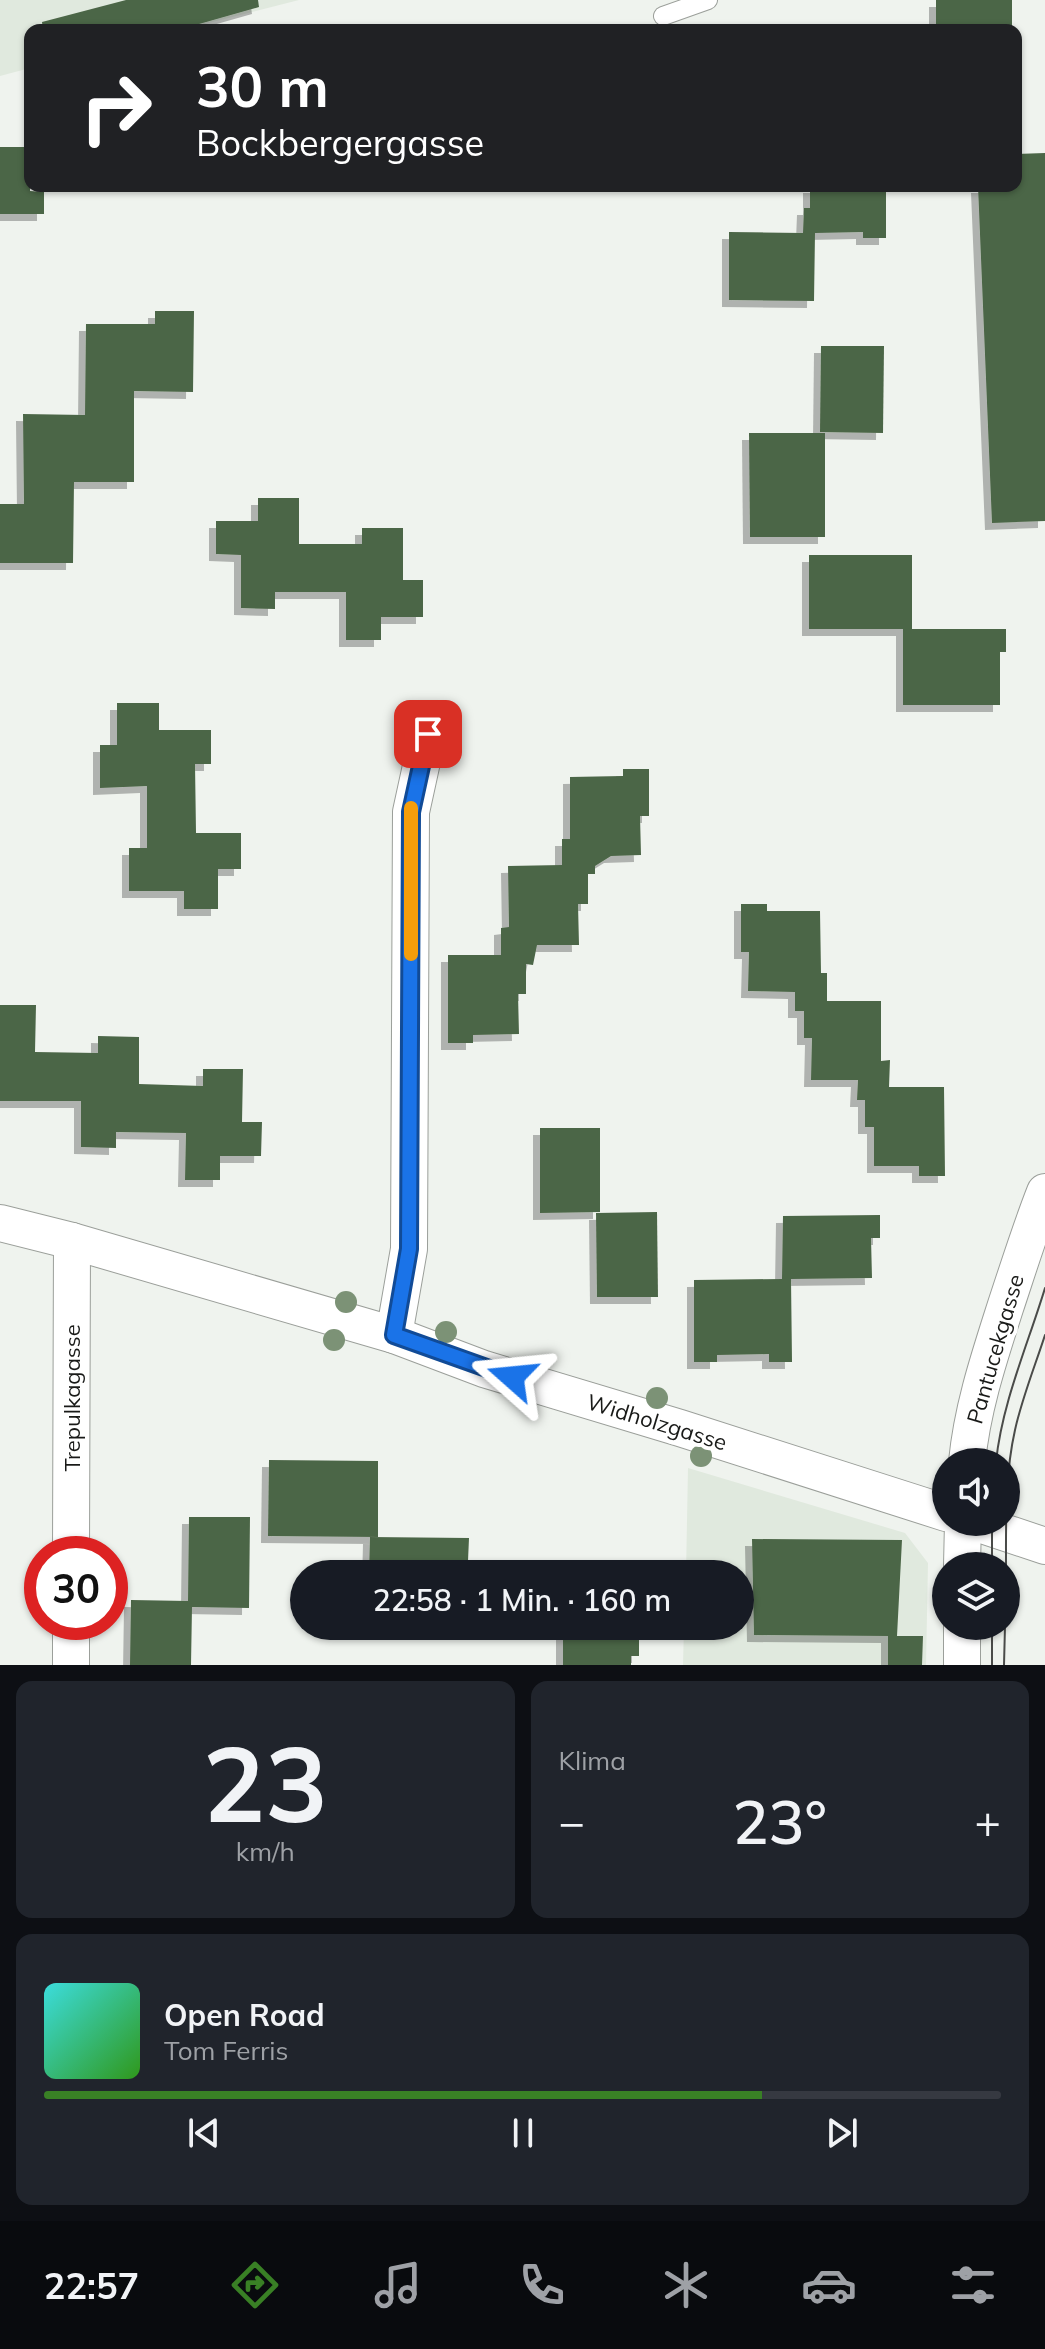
<!DOCTYPE html>
<html lang="de">
<meta charset="utf-8">
<style>
:root{--surface:#171b24;--page:#20242c;--text:#f1f3f6;--muted:#9ea1a6;--line:#363941;--accent:#398025}
body{margin:0;font-family:Mulish,sans-serif;background:var(--page);color:var(--text);height:100vh;display:flex;flex-direction:column;font-size:30px;white-space:nowrap}
*{box-sizing:border-box;margin:0}
p{font-size:26px;color:var(--muted)}
.icon{flex:none;width:44px;height:44px;fill:none;stroke:currentColor;stroke-width:2;stroke-linecap:round;stroke-linejoin:round}
.map{position:relative;height:1665px;overflow:hidden}
.panel{display:flex;flex-direction:column;gap:16px;padding:16px;background:#0d0f14;flex:1}
.panel>*{flex:none}
.top-card{position:absolute;left:24px;top:24px;width:998px;height:168px;border-radius:16px;box-shadow:0 2px 6px #0004;background:#202124;color:#fff;overflow:hidden}
.buttons{position:absolute;left:932px;top:1448px;display:grid;gap:16px}
.buttons a{display:grid;place-items:center;width:88px;height:88px;border-radius:50%;background:var(--surface);box-shadow:0 2px 6px #0004;font-size:40px}
.speed{position:absolute;left:24px;top:1536px;display:flex;gap:16px;font-size:40px;font-weight:700;text-align:center}
.speed>*{display:grid;place-content:center;width:104px;height:104px;border-radius:50%;background:var(--surface);box-shadow:0 2px 6px #0004;line-height:1}
.speed .limit{border:12px solid #d22;background:#fff;color:#111}
.pin{position:absolute;display:grid;place-items:center;width:68px;height:68px;color:#fff;margin:-34px;border-radius:16px;box-shadow:0 4px 12px #0006}
.me{position:absolute;width:88px;margin:-44px;rotate:288deg;stroke-linejoin:round;filter:drop-shadow(0 0 6px #0008)}
.turn{display:flex;align-items:center;gap:28px;height:168px;padding:0 40px;font-size:36px}
.turn .icon{width:104px;height:104px;stroke-width:2.5}
.turn b{display:block;font-size:56px;line-height:68px}
.big{font-size:60px;font-weight:600;line-height:1.1}
.panel .tile{flex:1;display:flex;flex-direction:column;justify-content:center;gap:12px;min-width:0;padding:0 28px;border-radius:16px;background:var(--page)}
.panel .dial{align-items:center;gap:0}
.dial b{font-size:104px;line-height:1}
.song{display:flex;align-items:center;gap:24px}
.cover{width:96px;height:96px;border-radius:12px;background:linear-gradient(135deg,hsl(180 70% 55%),hsl(110 70% 35%))}
.played{height:8px;border-radius:4px;background:linear-gradient(90deg,var(--accent) 75%,var(--line) 75%)}
.keys{display:flex;justify-content:space-around;direction:ltr}
.heat{display:flex;justify-content:space-between;align-items:center;font-size:44px;direction:ltr}
.panel .tiles{flex:1;display:grid;gap:16px;grid-template-columns:1fr 1fr}
.tile:last-child{grid-column:span 2}
.trip{position:absolute;left:290px;top:1560px;width:464px;height:80px;border-radius:40px;background:var(--surface);box-shadow:0 2px 6px #0004;font-weight:600;line-height:80px;text-align:center}
.tabs{display:flex;height:128px;justify-content:space-around;align-items:center;background:#090b0e;color:var(--muted)}
.tabs .icon{width:56px;height:56px}
.tabs .current{color:var(--accent)}
.tabs b{font-size:36px;color:var(--text)}
.map>svg:first-child{display:block}
.built{fill:#e0e9de}
.building{fill:#4c6647;filter:url(#shadow)}
.lines{fill:none;stroke-linecap:round;stroke-linejoin:round}
.service-casing{stroke:#9b9f9a;stroke-width:20}
.minor-casing{stroke:#9b9f9a;stroke-width:38}
.service{stroke:#fff;stroke-width:18}
.minor{stroke:#fff;stroke-width:36}
.tram{stroke:#4a4b49;stroke-width:2}
.tree{fill:#7c9276}
.route-casing{stroke:#114b97;stroke-width:20}
.route{stroke:#1a73e8;stroke-width:14}
.slow{stroke:#f59e0b;stroke-width:14}
.labels{text-anchor:middle;stroke-width:8;stroke-linejoin:round;paint-order:stroke}
.street-label{font-size:22px;fill:#191a18;stroke:#fff}
</style>
<div class="map">
<svg width="1045" height="1665" viewBox="0 0 1045 1665">
<defs>
<filter id="shadow"><feDropShadow dx="-7" dy="7" stdDeviation="0" flood-color="#0004"/></filter>
</defs>
<rect width="100%" height="100%" fill="#eff3ee"/>
<g class="built">
<polygon points="0,0 299,0 181,30 30,30 30,68 0,76"/>
<polygon points="688,1468 905,1533 928,1563 926,1665 683,1665 684,1626 740,1626 740,1574 686,1574"/>
</g>
<g class="building">
<polygon points="126,0 258,0 259,7 178,30 43,30 42,22"/>
<rect x="936" y="0" width="76" height="30"/>
<polygon points="0,147 30,147 30,191 44,192 44,214 0,214"/>
<polygon points="1045,153 1045,521 992,523 978,186 1016,186 1016,154"/>
<polygon points="810,186 886,186 886,238 863,238 863,232 815,233 814,301 729,300 729,232 803,233 804,208 810,208"/>
<polygon points="155,311 194,311 193,392 134,391 134,482 74,482 73,563 0,563 0,504 24,504 23,414 85,415 86,324 155,324"/>
<polygon points="821,346 884,346 883,433 820,432"/>
<polygon points="749,433 825,433 825,537 750,537"/>
<polygon points="258,498 299,498 299,544 362,544 362,528 403,528 403,580 423,580 423,617 381,617 381,640 346,640 346,592 275,592 275,609 241,608 241,555 216,554 216,521 258,521"/>
<rect x="809" y="555" width="103" height="74"/>
<polygon points="903,629 1006,629 1006,652 1000,652 1000,705 903,705"/>
<polygon points="117,703 159,703 159,730 211,730 211,764 195,764 196,833 241,833 241,869 218,869 218,909 184,909 184,891 129,891 129,848 147,848 147,786 100,788 100,745 117,745"/>
<polygon points="623,769 649,769 649,816 640,816 641,855 611,856 595,866 595,874 588,874 588,904 578,904 579,945 537,945 533,965 526,964 526,994 518,994 519,1034 473,1035 473,1043 448,1043 448,955 501,955 501,928 509,927 508,866 562,865 562,839 570,839 570,777 623,776"/>
<polygon points="741,904 767,904 767,911 820,911 821,973 827,973 827,1001 881,1001 881,1061 890,1060 889,1087 944,1087 945,1176 919,1176 919,1166 874,1166 874,1127 865,1127 865,1100 857,1100 858,1080 811,1080 812,1038 804,1038 804,1011 795,1011 795,992 748,991 749,952 741,952"/>
<polygon points="0,1005 36,1005 35,1052 98,1053 98,1036 139,1037 139,1084 203,1086 203,1069 243,1069 242,1122 262,1122 261,1156 220,1156 220,1180 185,1180 186,1133 116,1132 116,1148 81,1147 81,1101 0,1101"/>
<polygon points="540,1128 600,1128 600,1212 540,1213"/>
<polygon points="657,1212 658,1297 597,1297 596,1213"/>
<polygon points="880,1215 880,1238 871,1238 872,1278 791,1279 792,1362 769,1362 769,1354 717,1355 717,1362 694,1362 694,1280 782,1279 783,1216"/>
<polygon points="269,1460 378,1461 378,1537 268,1536"/>
<polygon points="189,1517 250,1517 249,1608 192,1607 191,1665 130,1665 131,1600 188,1601"/>
<polygon points="370,1537 469,1538 468,1561 458,1561 458,1574 369,1574"/>
<polygon points="752,1539 902,1540 897,1636 923,1636 922,1665 888,1665 888,1636 754,1635"/>
<polygon points="563,1626 639,1626 639,1656 631,1656 631,1665 563,1665"/>
</g>
<g class="lines">
<g class="service-casing">
<polyline id="service" points="663,16 708,0"/>
</g>
<g class="minor-casing">
<g id="minor">
<polyline points="0,1223 72,1241 394,1335 484,1369 680,1428 946,1513"/>
<polyline points="394,1335 409,1249 411,812 428,734"/>
<path d="M967 1462C972 1409 989 1358 1005 1308 1018 1269 1030 1230 1045 1192"/>
<polyline points="973,1522 1045,1546"/>
<polyline points="71,1554 72,1241"/>
<polyline points="962,1566 963,1522"/>
<polyline points="71,1665 71,1622"/>
<polyline points="962,1665 962,1626"/>
</g>
</g>
<use href="#service" class="service"/>
<use href="#minor" class="minor"/>
<g class="tram">
<path d="M996 1462C1002 1403 1028 1344 1045 1288"/>
<polyline points="992,1566 992,1522"/>
<path d="M1006 1566C1006 1521 1005 1474 1015 1430 1022 1398 1035 1366 1045 1335"/>
<polyline points="992,1665 992,1626"/>
<polyline points="1004,1665 1005,1626"/>
</g>
</g>
<g class="tree">
<circle cx="346" cy="1302" r="11"/>
<circle cx="446" cy="1332" r="11"/>
<circle cx="334" cy="1340" r="11"/>
<circle cx="657" cy="1398" r="11"/>
<circle cx="701" cy="1456" r="11"/>
</g>
<g class="lines">
<g class="route-casing">
<polyline id="route" points="428,734 411,812 409,1249 394,1335 512,1377"/>
</g>
<use href="#route" class="route"/>
<polyline class="slow" points="411,954 411,808"/>
</g>
<g class="labels">
<g class="street-label">
<text transform="translate(995 1349) rotate(-74)" y="8">Pantucekgasse</text>
<text transform="translate(72 1398) rotate(-90)" y="8">Trepulkagasse</text>
<text transform="translate(657 1422) rotate(17)" y="8">Widholzgasse</text>
</g>
</g>
</svg>
<div class="buttons">
<a><svg class="icon" aria-label="sound" viewBox="0 0 24 24"><path d="M4 9h4l5-4v14l-5-4H4zM17 9q2 3 0 6"/></svg></a>
<a><svg class="icon" aria-label="layers" viewBox="0 0 24 24"><path d="M12 4l9 5-9 5-9-5zM3 14l9 5 9-5"/></svg></a>
</div>
<div class="speed"><div class="limit">30</div></div>
<div class="pin" style="left:428px;top:734px;background:#d93025"><svg class="icon" aria-label="arrive" viewBox="0 0 24 24"><path d="M6 21V4h12l-3 4 3 4H6"/></svg></div>
<svg class="me" style="left:512px;top:1377px" viewBox="-20 -20 40 40"><path d="M0-17L14 15 0 8-14 15z" fill="#1a73e8" stroke="#fff" stroke-width="4"/></svg>
<div class="trip">22:58 · 1 Min. · 160 m</div>
<div class="top-card">
<div class="turn"><svg class="icon" aria-label="right" viewBox="0 0 24 24"><path d="M7 20v-9h11M14 6l5 5-5 5"/></svg><div><b>30 m</b>Bockbergergasse</div></div>
</div>
</div>
<section class="panel">
<div class="tiles">
<div class="tile dial"><b>23</b><p>km/h</p></div>
<div class="tile"><p>Klima</p>
<div class="heat"><a>−</a><b class="big">23°</b><a>+</a></div>
</div>
<div class="tile">
<div class="song"><i class="cover"></i><div><b>Open Road</b><p>Tom Ferris</p></div></div>
<div class="played"></div>
<div class="keys"><svg class="icon" aria-label="previous" viewBox="0 0 24 24"><path d="M18 5L8 12l10 7zM5 5v14"/></svg><svg class="icon" aria-label="pause" viewBox="0 0 24 24"><path d="M8 5v14M16 5v14"/></svg><svg class="icon" aria-label="next" viewBox="0 0 24 24"><path d="M6 5l10 7-10 7zM19 5v14"/></svg></div>
</div>
</div>
</section>
<nav class="tabs">
<b>22:57</b>
<svg class="icon current" aria-label="directions" viewBox="0 0 24 24"><path d="M12 3l9 9-9 9-9-9zM9 14v-3h6M13 9l2 2-2 2"/></svg>
<svg class="icon" aria-label="music" viewBox="0 0 24 24"><path d="M9 18V5l10-2v13"/><circle cx="6" cy="18" r="3"/><circle cx="16" cy="16" r="3"/></svg>
<svg class="icon" aria-label="phone" viewBox="0 0 24 24"><path d="M5 4h4l2 5-3 2q2 4 5 5l2-3 5 2v4C11 20 4 13 5 4z"/></svg>
<svg class="icon" aria-label="climate" viewBox="0 0 24 24"><path d="M12 3v18M4 7l16 10M4 17L20 7"/></svg>
<svg class="icon" aria-label="car" viewBox="0 0 24 24"><path d="M5 17H2v-5l4-1 3-4h7l3 4 3 1v5h-3M9 17h6M6 11h13"/><circle cx="7" cy="17" r="2"/><circle cx="17" cy="17" r="2"/></svg>
<svg class="icon" aria-label="filters" viewBox="0 0 24 24"><path d="M4 7h16M4 17h16"/><circle cx="9" cy="7" r="2"/><circle cx="15" cy="17" r="2"/></svg>
</nav>
